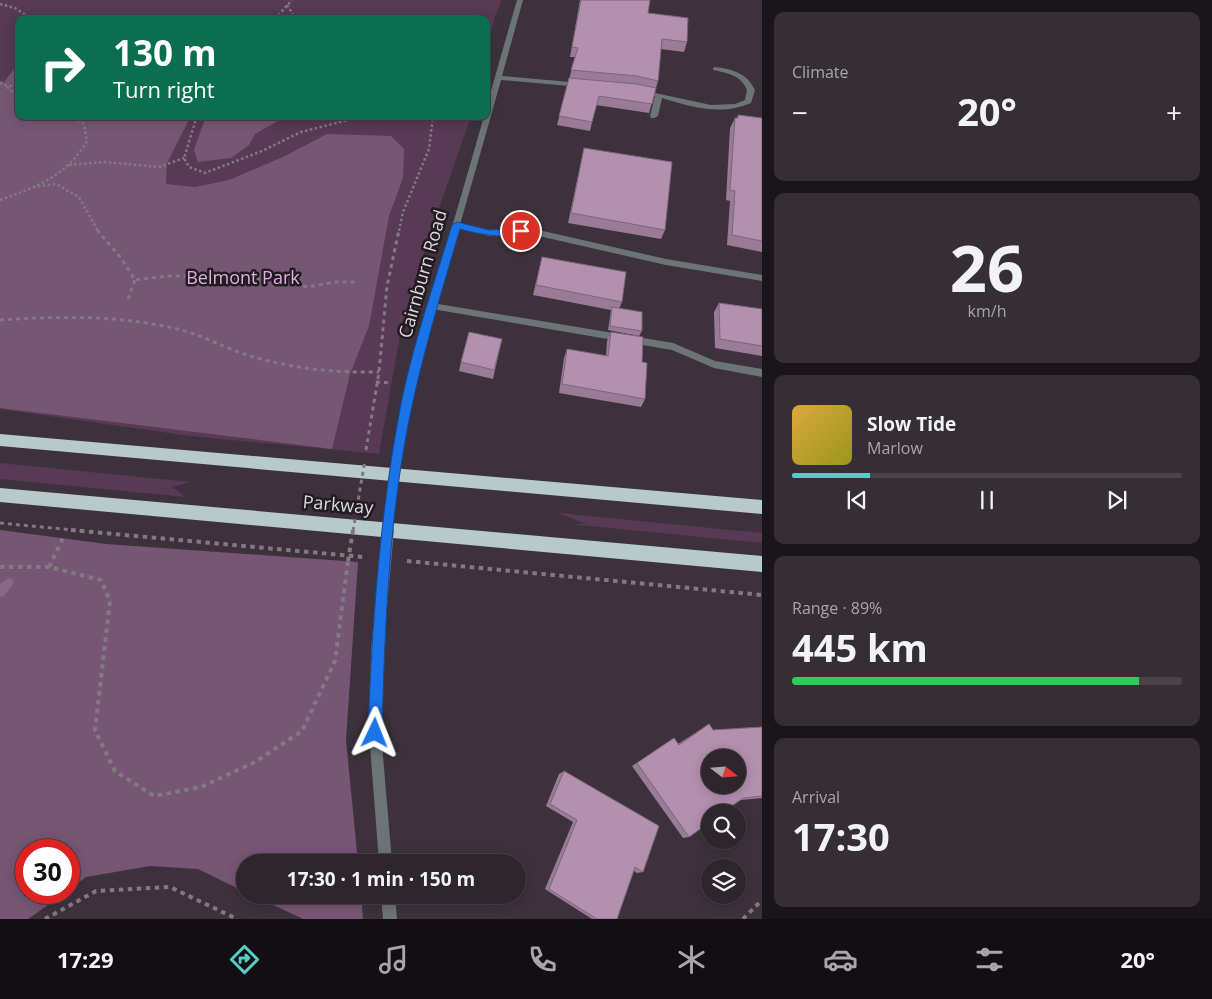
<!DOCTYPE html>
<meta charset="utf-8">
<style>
:root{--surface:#2e262d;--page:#362e35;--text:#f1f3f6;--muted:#a7a5aa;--line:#494349;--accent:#54cdc8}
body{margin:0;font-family:"Open Sans",sans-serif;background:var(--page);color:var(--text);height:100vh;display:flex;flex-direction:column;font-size:19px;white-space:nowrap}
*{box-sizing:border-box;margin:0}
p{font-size:16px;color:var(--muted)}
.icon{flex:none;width:28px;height:28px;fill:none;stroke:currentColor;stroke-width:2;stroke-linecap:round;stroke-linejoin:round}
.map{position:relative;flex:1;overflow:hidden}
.panel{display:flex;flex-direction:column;gap:12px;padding:12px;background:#191519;width:450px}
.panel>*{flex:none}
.guide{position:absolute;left:15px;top:15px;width:475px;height:105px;border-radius:10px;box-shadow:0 2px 12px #0003,0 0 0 1px var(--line);background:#0b6e4f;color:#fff;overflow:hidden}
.needle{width:32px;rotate:107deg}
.fabs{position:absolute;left:701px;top:749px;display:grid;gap:10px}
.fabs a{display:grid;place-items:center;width:45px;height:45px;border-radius:50%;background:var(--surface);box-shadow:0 2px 12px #0003,0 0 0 1px var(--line);font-size:25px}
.speed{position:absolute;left:15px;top:839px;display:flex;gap:10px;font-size:25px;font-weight:700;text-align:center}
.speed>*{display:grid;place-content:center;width:65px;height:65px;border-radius:50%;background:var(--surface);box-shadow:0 2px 12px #0003,0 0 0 1px var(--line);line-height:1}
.speed .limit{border:8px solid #d22;background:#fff;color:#111}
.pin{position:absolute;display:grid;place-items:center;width:42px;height:42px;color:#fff;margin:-21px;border:2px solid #fff;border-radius:50%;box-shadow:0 1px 5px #0007}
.me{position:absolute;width:55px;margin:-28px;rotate:2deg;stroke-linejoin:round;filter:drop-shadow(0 0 4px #0008)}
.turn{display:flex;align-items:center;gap:18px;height:105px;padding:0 15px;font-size:22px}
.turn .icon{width:65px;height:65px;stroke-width:2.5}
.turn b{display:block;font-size:35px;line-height:42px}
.big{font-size:38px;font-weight:700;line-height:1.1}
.panel .tile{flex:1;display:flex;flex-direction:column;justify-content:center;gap:8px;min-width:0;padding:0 18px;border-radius:10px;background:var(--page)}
.panel .dial{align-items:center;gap:0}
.dial b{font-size:65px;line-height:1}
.song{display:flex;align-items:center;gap:15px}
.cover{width:60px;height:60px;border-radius:8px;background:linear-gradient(135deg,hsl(40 70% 55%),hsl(60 70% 35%))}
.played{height:5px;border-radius:2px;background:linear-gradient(90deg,var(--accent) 20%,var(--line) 20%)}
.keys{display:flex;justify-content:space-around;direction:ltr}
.heat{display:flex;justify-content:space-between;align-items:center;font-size:28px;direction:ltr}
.charge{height:8px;border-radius:4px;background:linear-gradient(90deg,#34c759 89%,var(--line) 0)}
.trip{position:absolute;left:236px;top:854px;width:290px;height:50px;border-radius:25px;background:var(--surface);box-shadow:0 2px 12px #0003,0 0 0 1px var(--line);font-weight:700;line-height:50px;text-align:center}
.tabs{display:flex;height:80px;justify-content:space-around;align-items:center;background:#120f12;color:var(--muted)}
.tabs .icon{width:35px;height:35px}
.tabs .selected{color:var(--accent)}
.tabs b{font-size:22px;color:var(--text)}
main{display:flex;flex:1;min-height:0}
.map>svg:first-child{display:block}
.green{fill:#583956}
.forest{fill:#775675}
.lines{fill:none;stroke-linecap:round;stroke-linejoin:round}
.stream{fill:#886686;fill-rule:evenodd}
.path-far2{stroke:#827981;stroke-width:2.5;stroke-dasharray:2.5 2.5;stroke-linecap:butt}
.path-far1{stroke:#827981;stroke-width:3;stroke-dasharray:4 4;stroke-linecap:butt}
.path{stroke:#827981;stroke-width:4;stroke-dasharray:4.5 4.5;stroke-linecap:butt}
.lane{fill:#6c7574;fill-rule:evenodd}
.street{fill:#6c7574;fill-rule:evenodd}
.highway{fill:#b6cbc9;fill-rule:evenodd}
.path-bridge-far1{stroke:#827981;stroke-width:3;stroke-dasharray:4 4;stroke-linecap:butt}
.path-bridge{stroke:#827981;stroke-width:4;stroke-dasharray:4.5 4.5;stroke-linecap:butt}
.street-bridge-far1{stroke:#6c7574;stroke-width:9}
.street-bridge{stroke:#6c7574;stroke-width:12}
.wall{fill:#9a7b97}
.building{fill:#b38fb0;stroke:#7d647b;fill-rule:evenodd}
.route{fill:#1a73e8;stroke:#114b97}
.labels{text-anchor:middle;stroke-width:5;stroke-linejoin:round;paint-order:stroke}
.street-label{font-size:18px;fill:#dfd8de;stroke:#211c20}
.park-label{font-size:18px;fill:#e4ade0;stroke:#211c20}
</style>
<main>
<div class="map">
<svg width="762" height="919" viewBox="0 0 762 919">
<rect width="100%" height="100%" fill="#3d323c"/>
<g class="green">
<polygon points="0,0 502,0 495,16 486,55 486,19 19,19 19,116 471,116 426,246 402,324 379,454 190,436 0,409"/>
<polygon points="0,463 190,482 172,487 186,497 0,479"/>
<polygon points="558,513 762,533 762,543 569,524 586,524"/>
</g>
<g class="forest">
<polygon points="19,63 19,116 191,116 167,163 166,184 195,187 229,180 283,157 327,134 391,136 404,149 403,178 389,216 369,326 350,374 332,449 0,408 0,81 4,82"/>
<polygon points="206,116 292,116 283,118 255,134 249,145 231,158 198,162 194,150"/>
<polygon points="0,530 106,544 358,562 346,740 358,862 245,862 245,892 198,869 150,866 86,877 69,890 69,850 26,850 26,892 65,893 28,919 0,919"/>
<polygon points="252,895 361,895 363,919 303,919"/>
</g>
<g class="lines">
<polygon class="stream" points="8,578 12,579 14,583 4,596 0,597 0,584"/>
<g class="path-far2">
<polyline points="0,4 15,8 32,19"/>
<polyline points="287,5 296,19"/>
<polyline points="275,19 292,0"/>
<polyline points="411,19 417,17"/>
<polyline points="0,83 7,86 19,86"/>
<polyline points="7,87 19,97"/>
<polyline points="197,116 184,158 189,167 205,173 262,151 301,132 352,119"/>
<polyline points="69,165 104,162 159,167 184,158"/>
<polyline points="33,187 56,184 79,197 98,231"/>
<path d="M0 200C36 187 67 176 87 141L84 124 69 116"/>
<polyline points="399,231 403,212 429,149 433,116"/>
</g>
<g class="path-far1">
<polyline points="97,230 121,258 135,280 167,276 212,276 279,281 308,287 334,282 357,282"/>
<polyline points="128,299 135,280"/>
<path d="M0 320C59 316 119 315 177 329 199 334 219 345 241 353 285 368 333 373 379 372"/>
<polyline points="376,382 390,383"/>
<polyline points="366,450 379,372 387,286 399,230"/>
<polyline points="0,523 84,531"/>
</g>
<g class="path">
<polyline points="71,530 363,557"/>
<polyline points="407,561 762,595"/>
<polyline points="0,567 49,567 101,580 110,601 95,730 115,771 154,796 201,787 255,762 302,731 335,661 348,561"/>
<polyline points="49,567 63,538"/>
<polyline points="45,919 96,891 170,887 237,919"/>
<polyline points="743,919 762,900"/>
</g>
<g class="lane">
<polygon points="457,222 489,230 521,228 543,231 666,259 762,275 762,281 666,265 543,237 521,234 489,236 454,227 453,225"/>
<polygon points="432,303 673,343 715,361 762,369 762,377 714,368 672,350 432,309 428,306"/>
</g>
<g class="street">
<path d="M517 0H523L502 76 581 83 584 85 581 87 501 80C471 188 439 294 412 402L407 406 402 402C428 306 457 212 484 116H486V108Z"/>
<path d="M715 67C732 69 747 73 755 90L751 103C721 116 692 107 662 98L658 116 654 118H651L650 116 655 96 641 92V90L711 105 735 104 745 100 747 90C741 75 727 73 713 70V68Z"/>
<polygon points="377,645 381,647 383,651 381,733 392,862 379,862 369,733 371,651 373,647"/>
<polygon points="381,895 395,895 397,919 383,919"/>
</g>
<g class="highway">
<polygon points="0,434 762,500 762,514 0,446"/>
<polygon points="0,488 762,556 762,572 0,502"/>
</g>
<polyline class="path-bridge-far1" points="353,531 365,460"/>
<polyline class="path-bridge" points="348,561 353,530"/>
<polyline class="street-bridge-far1" points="388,531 390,505 407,402"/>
<polyline class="street-bridge" points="377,651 388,530"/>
</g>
<g class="wall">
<polygon points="580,0 648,13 687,42 684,52 661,49 658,81 649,113 596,105 590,131 557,125 575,57 570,57"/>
<polygon points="738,115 762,118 762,252 727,245 730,201 726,200 730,128 735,118 737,118"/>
<polygon points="584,148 665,230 661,239 568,223"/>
<polygon points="542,257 622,302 619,309 642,331 639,336 608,330 611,310 533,295"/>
<polygon points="719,303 762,309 762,356 715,348 714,312"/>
<polygon points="611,332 642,362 645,399 641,407 559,393 564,358 567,349 606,356 607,341"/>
<polygon points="502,339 493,379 459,371 461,362"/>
<polygon points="709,724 713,730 762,727 762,798 741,800 689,837 683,838 632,766 674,738 678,744"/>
<polygon points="564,771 643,872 637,873 634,871 617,919 592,919 545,889 573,822 546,806 559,774"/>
</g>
<g class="building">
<polygon points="581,0 650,0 648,13 688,18 687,42 662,39 658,81 637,76 571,70 578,48 572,47"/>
<polygon points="569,78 637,84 656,88 652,104 599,96 592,122 559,116"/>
<polygon points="738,115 762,118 762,241 732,235 735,191 730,190 735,118 738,118"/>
<polygon points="584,148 672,162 665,230 571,213"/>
<polygon points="542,257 626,272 622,302 536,285"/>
<polygon points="719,303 762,309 762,346 720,339"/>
<polygon points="612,307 642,312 642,331 610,326"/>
<polygon points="469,332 502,339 494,370 461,362"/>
<polygon points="611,332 643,337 642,362 647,363 645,399 562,384 567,349 608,356"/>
<path d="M709 724 713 730 762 727V796L743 798 723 812H710V822L689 837 637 763 674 738 679 745ZM710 758H738V785H710Z"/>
<polygon points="564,771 659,826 643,872 635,867 617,919 597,919 549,889 577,820 550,804"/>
</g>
<path class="route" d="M457 222 489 230 521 228 525 231C515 242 474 233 460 229 443 286 426 343 413 401 389 509 385 623 382 733L380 738 375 740 370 738 368 733C372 623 380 513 401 404 413 344 434 284 452 225Z"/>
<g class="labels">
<g class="street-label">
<text transform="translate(423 274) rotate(-74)" y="6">Cairnburn Road</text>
<text transform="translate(338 505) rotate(5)" y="6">Parkway</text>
</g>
<g class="park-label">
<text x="243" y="284">Belmont Park</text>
</g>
</g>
</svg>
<div class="fabs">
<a><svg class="needle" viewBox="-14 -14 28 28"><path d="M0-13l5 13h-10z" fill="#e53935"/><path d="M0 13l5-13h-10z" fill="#a7a5aa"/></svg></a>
<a><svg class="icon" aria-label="search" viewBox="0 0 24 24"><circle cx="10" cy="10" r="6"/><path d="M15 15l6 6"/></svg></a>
<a><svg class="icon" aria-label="layers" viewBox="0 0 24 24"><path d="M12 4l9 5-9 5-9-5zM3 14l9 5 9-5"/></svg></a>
</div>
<div class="speed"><div class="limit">30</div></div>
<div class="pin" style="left:521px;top:231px;background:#d93025"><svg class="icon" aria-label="arrive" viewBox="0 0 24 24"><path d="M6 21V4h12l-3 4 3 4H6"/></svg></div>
<svg class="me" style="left:375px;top:733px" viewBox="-20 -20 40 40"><path d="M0-17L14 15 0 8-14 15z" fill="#1a73e8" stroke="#fff" stroke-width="4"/></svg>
<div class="trip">17:30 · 1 min · 150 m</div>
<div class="guide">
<div class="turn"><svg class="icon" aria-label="right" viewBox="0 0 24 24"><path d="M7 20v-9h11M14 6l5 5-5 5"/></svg><div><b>130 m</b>Turn right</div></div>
</div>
</div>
<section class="panel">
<div class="tile"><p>Climate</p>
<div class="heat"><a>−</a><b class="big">20°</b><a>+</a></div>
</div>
<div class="tile dial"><b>26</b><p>km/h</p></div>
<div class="tile">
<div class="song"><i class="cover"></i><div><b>Slow Tide</b><p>Marlow</p></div></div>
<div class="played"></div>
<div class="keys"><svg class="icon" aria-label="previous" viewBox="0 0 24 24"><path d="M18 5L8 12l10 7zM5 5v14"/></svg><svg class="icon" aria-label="pause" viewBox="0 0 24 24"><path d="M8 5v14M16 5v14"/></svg><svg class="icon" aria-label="next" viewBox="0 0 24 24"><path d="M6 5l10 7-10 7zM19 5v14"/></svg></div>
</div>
<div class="tile"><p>Range · 89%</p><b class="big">445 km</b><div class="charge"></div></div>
<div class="tile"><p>Arrival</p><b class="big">17:30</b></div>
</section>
</main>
<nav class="tabs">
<b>17:29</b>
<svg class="icon selected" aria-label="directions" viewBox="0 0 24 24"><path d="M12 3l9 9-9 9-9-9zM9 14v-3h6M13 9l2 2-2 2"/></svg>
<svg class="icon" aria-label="music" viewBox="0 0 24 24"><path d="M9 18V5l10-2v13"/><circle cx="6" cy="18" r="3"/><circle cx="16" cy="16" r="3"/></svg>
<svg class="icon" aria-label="phone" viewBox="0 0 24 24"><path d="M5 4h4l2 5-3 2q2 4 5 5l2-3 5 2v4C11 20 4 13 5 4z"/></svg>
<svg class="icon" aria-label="climate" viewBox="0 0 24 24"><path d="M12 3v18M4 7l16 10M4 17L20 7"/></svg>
<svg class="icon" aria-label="car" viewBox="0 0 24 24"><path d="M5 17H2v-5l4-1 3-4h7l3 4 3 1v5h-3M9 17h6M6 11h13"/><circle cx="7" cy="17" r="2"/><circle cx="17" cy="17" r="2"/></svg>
<svg class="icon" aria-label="filters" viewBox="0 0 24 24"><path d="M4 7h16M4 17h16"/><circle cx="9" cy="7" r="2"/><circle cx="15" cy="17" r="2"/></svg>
<b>20°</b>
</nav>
